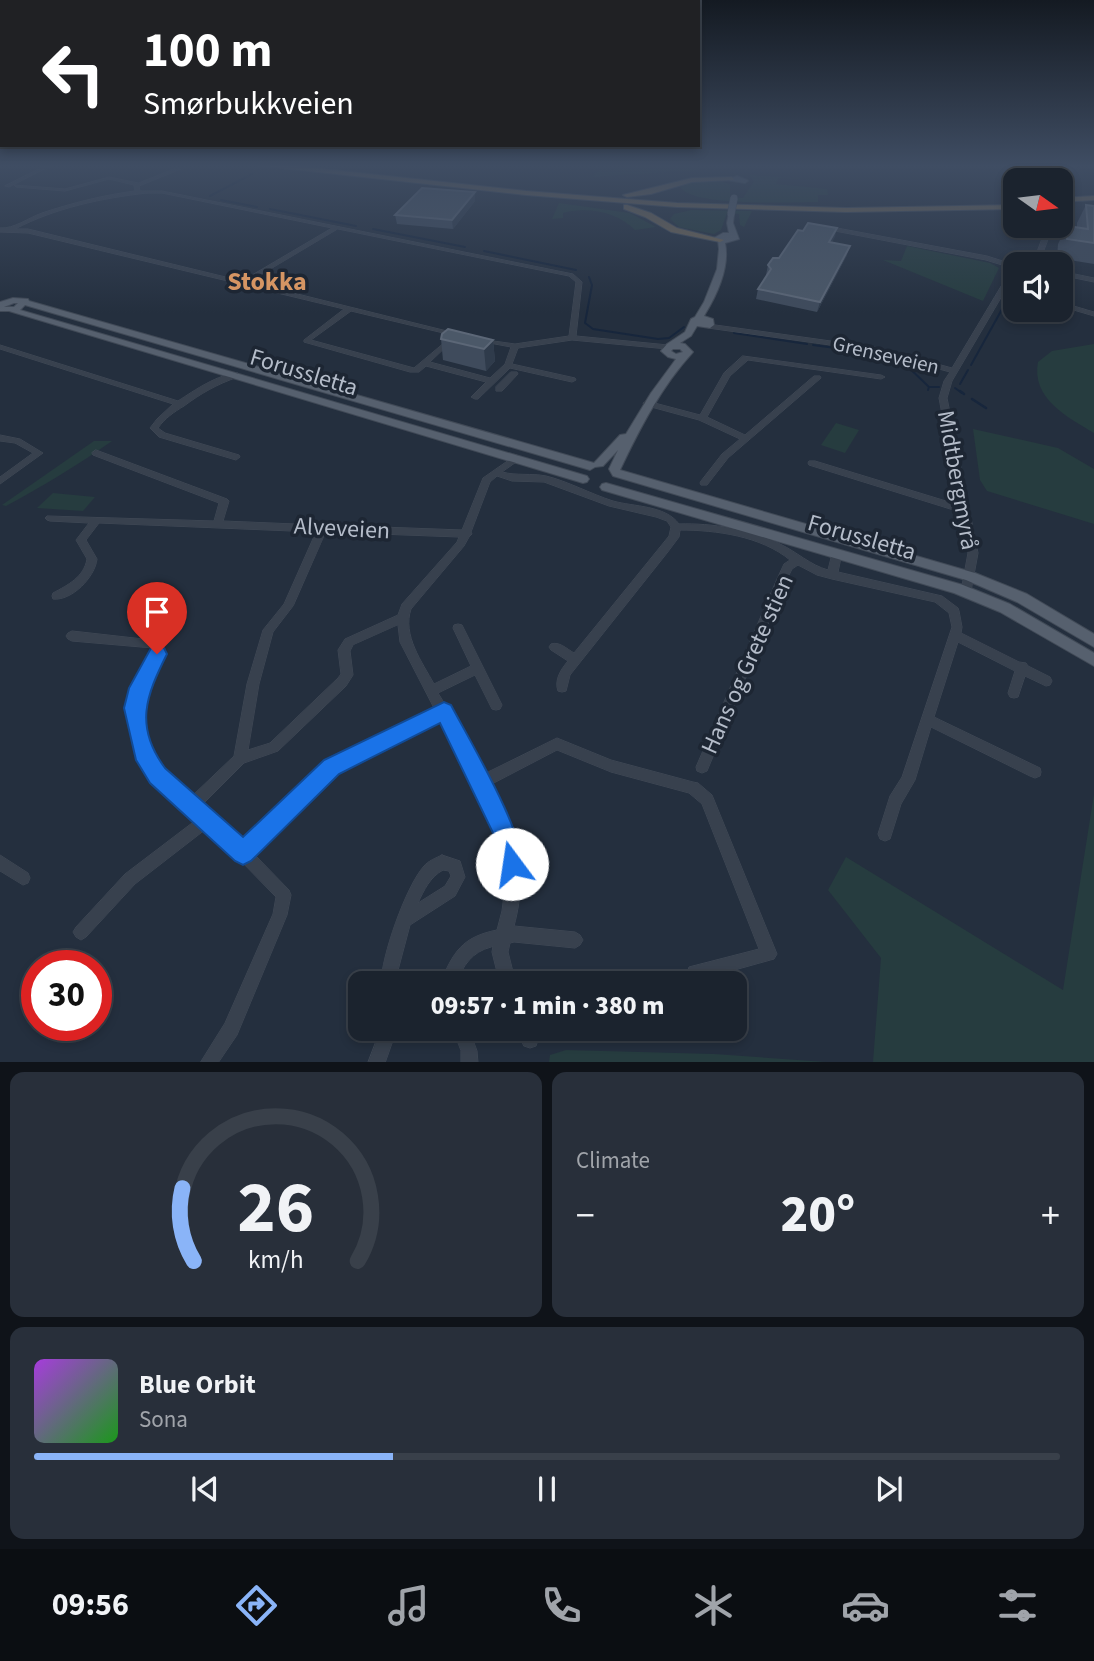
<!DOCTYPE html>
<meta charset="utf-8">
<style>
:root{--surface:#1b232e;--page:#282f3a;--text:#f1f3f6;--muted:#a0a4aa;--line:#39404a;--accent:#8ab4f8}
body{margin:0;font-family:"Source Sans 3",sans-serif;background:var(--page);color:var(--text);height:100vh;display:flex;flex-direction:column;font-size:26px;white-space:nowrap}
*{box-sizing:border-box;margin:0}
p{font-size:23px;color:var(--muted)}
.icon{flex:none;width:38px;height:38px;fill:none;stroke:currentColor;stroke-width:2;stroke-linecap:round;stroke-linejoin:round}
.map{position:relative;height:1062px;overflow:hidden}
.panel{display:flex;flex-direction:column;gap:10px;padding:10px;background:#0f1319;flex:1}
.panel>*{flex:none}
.top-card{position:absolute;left:0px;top:0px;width:700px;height:147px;box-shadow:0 4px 10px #0003,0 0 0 2px var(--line);background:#202124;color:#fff;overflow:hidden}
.needle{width:46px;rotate:104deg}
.fabs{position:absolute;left:1003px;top:168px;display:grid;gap:14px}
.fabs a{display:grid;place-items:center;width:70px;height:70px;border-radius:14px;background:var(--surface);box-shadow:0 4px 10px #0003,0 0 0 2px var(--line);font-size:35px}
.speed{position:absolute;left:21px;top:950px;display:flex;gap:14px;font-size:35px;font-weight:700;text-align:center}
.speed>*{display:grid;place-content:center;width:91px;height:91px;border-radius:50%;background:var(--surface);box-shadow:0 4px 10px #0003,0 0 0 2px var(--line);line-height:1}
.speed .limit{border:10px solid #d22;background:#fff;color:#111}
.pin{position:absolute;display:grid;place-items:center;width:60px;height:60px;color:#fff;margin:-72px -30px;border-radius:50% 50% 50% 0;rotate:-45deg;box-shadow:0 0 7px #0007}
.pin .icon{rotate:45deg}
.me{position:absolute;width:77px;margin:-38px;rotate:346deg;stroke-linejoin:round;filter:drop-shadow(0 0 5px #0008)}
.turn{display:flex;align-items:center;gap:24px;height:147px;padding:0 28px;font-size:32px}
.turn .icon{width:91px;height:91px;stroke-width:2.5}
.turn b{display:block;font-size:49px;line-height:60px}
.big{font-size:52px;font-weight:800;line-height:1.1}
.panel .widget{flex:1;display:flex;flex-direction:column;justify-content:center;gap:10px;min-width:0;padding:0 24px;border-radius:14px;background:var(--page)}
.panel .dial{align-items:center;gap:0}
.dial svg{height:182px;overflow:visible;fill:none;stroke:var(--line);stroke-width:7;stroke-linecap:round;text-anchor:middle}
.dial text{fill:var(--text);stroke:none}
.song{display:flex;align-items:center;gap:21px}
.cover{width:84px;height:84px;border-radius:10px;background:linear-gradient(135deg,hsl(280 70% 55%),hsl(120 70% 35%))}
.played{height:7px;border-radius:4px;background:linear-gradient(90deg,var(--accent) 35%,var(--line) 35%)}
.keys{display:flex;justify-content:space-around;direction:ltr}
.heat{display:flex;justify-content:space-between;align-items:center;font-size:38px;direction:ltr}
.panel .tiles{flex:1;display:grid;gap:10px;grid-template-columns:1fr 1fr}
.widget:last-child{grid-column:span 2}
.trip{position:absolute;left:348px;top:971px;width:399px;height:70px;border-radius:14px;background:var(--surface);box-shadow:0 4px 10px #0003,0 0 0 2px var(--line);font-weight:800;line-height:70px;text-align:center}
.dock{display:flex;height:112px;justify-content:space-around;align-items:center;background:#0b0e12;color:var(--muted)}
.dock .icon{width:49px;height:49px}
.dock .selected{color:var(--accent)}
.dock b{font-size:32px;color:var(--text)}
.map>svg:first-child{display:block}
.green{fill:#263c3f}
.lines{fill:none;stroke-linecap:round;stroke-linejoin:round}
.stream-far1{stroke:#17263c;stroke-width:2}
.stream{stroke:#17263c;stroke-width:2.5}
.minor-casing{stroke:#414a57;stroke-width:1}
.major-casing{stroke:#414a57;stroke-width:2}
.highway-casing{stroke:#434c59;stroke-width:2}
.minor{fill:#38414e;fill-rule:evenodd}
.major{fill:#56606e;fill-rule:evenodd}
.highway{fill:#746855;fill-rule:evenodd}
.major-bridge-casing{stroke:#414a57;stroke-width:8;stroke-linecap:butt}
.major-bridge{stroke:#56606e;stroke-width:7}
.wall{fill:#3f4b5c}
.shaded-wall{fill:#2f3b4b}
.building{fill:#4b5868;stroke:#5c6777;stroke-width:2}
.route{fill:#1a73e8;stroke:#114b97;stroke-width:2}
.labels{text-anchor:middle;stroke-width:7;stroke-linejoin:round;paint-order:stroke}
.far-street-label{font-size:21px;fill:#b4bcc9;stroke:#1d2633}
.street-label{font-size:24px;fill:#b4bcc9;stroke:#1d2633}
.far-district-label{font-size:26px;font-weight:bold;fill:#d59563;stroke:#1d2633}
</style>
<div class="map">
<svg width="1094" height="1063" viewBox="0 0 1094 1063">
<rect width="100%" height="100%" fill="#242f3e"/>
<g class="green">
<polygon points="626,165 698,165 697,170 592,177 599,170 621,169"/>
<path d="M749 175 823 180 778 178 776 184 827 189 828 195H818V202C792 202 695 207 681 188L683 184C698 180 714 179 730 184V198H743L754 181Z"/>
<path d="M559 203 630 213 656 227 635 230C618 212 587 206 563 213V218L552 219Z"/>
<polygon points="691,210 752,211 744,227 740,225 739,214 727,213 721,230 714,234 679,227 670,219 674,214"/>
<polygon points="907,246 990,263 999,268 983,301 883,260 901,261"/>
<path d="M1094 344V433C1067 417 1031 398 1038 362L1052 351Z"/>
<polygon points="836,423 859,430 845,453 821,445"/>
<polygon points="973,429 1058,448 1094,469 1094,524 987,491 980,480"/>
<path d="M94 441H112C78 465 43 486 6 506L2 505Z"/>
<polygon points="53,493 95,497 83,511 37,508"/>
<polygon points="1094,794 1094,1062 873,1062 881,958 828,890 846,857 1063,990"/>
<polygon points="566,1050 714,1054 826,1062 549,1062 550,1055"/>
</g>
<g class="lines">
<g class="stream-far1">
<polyline points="1078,167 1080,165"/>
<polyline points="210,196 252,174"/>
<polyline points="221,200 257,207"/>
<polyline points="270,209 356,226"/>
<polyline points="373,229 465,247"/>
<polyline points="484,251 576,270"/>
<polyline points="589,277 592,285 585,323 593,329 658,339 669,338 684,327"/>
<polyline points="734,333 807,344"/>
<polyline points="813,345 873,353 903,362 929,387"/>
<polyline points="971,365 1011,293"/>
<polyline points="960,384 968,370"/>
<polyline points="955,388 962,393"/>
<polyline points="928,390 929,387 939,387"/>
</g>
<g class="stream">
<polyline points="960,391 964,394"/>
<polyline points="972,399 986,408"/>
</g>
<g class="minor-casing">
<g id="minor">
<polygon points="47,165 52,165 9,187 5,186"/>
<polygon points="998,165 1019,165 1038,167 1036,168"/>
<polygon points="1071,165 1075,165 1062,198 1060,199 1060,191"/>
<path d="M177 168 181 169 139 186 140 191H162L573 274 582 282 576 336 668 345 672 347 668 349 572 340 518 348 512 364 575 378 576 380 572 382 510 368 478 399H475L471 397 486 382 426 366 419 372H410L304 342V340L344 309 28 233 0 232V228C14 229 28 218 42 213 72 203 104 195 135 191L134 185 109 179 65 191 16 187 14 185 65 189 109 177 138 183ZM147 193H162L332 228 242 281 28 229H15C55 208 102 198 147 193ZM338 229 569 276 576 282 569 336 515 344 479 339V341L511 347 505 364 490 378 430 362 453 340V338L451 337 414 368 311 340 351 311 456 336 459 334 249 282Z"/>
<polygon points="1047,226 1053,226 1041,258 1035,264 1029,264 1035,257"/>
<polygon points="837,228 987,256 1015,265 1015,269 986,260 835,231 834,230"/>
<polygon points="1060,271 1094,278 1094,282 1060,275"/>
<polygon points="1015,272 1015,277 1009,284 952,381 947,398 978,553 971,591 970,594 962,594 961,591 968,553 960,512 809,465 808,463 809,461 815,461 959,505 939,398 944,381 950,372 873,351 708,328 705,326 708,324 874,347 952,368 1003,283"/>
<polygon points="1060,302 1094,312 1094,316 1060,306"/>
<path d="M0 345 178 401C195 390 218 374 238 373V377C217 384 200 394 184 406 174 412 165 418 158 428L165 433 239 455 240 457 236 460 159 437 150 428 157 419 173 404 0 349Z"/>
<polygon points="743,356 881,375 885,377 881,379 748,360 730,376 707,417 745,435 814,376 820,376 821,378 728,458 707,485 701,485 700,483 701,481 722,454 740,439 699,420 644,405 643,403 647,401 700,415 724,373"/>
<polygon points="511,372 517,372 518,374 502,391 496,391 496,387"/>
<polygon points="0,435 20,439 43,453 0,484 0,477 33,453 15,443 0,441"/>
<path d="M96 450 227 499 229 501 223 521 319 525 323 524 327 525 462 530 483 478 516 455 519 456 520 458 519 460 502 472C517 476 531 473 546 476 567 481 591 494 613 501 634 507 665 505 679 524 712 523 750 529 780 544 797 552 810 565 828 570L833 550H841L842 553 838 572 942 596 958 608 959 611 962 627 961 633 1019 662 1026 663 1028 666 1050 677 1052 681 1050 685 1046 686 1025 676 1018 697 1014 698 1010 697 1008 693 1015 671 958 642 934 717 1040 768 1041 772 1040 776 1035 778 1030 776 931 727 915 780 901 804 890 839 885 841 880 839 878 834 890 796 902 777 952 627 949 613 935 602 832 579 817 575 798 565 792 569 787 579 707 771 702 773 697 771 696 767 777 579 784 564 790 560C761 536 716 530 680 530L679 537 667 553 570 675 566 691 562 692 558 691C554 680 561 669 568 661L551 650 549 647 551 644C559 641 567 649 574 653L669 536 671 527 667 521 656 517 609 506 544 482 512 481 497 476 490 482 471 532 472 534 469 537 464 546 411 609C402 635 422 662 434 684L471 666 453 628 454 625 458 624 462 625 502 705 500 709 496 710 492 709 475 675 438 693 446 706 448 707 450 711 449 713 482 775 557 738 611 760 693 782 698 783 712 795 777 954 774 959 695 981 689 979 687 973 689 967 759 949 702 804 689 793 611 772 557 750 488 786C496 802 507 818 513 835 523 864 522 897 514 926L575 932 580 935 583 940 580 945 575 948 514 942 510 943 508 952 516 984H500L492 952 493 946 491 947C472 952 463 965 456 984H440C453 952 462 937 497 930L502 911 505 886 504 861 499 837 440 719 336 771 253 853 289 890 291 895 287 915 237 1035 218 1063H200L225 1023 273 914 276 897 238 858 206 829 135 884 86 937 81 940 76 937 73 932 76 927 125 874 196 820C182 807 164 794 152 779 136 758 124 724 130 697 135 679 148 665 153 648L72 641 68 639 66 636 68 633 72 631 161 641 165 649C159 663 150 675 145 688 135 715 144 751 163 772 171 781 182 789 191 797L234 756 247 684 263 630 284 604 316 532 99 523 86 540 97 559C95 577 72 601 53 599L52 596 53 593C68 585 84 577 87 559L76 540 89 523 50 521 47 520 45 518 47 516 214 521 219 503 93 455 92 453ZM326 532 459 537 457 542 402 604 398 615 345 639 338 650 341 674 338 678 270 743 248 750 259 684 273 632 293 606ZM398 625 400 642 435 710 326 763 243 843 201 806 244 763 278 751 346 686 353 675 350 651 353 645Z"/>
<polygon points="0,855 28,873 30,878 28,883 23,885 0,871"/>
<path d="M442 855 460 861 465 877 455 896 410 925 397 974V984H381C381 957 406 886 424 866 428 861 436 858 442 855ZM443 870 449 871 451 876 445 886 418 903C424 890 430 877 443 870Z"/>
<polygon points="381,1029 397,1029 385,1063 368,1063"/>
<polygon points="453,1029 469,1029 477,1051 478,1063 461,1063 461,1051"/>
<polygon points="518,1029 534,1029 538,1040 536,1046 530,1048 524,1046"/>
</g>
</g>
<g class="major-casing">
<g id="major">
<polygon points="737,176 747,180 748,181 745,183 727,180"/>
<path d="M729 213 734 214 733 223 739 239 725 243C730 267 717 295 704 316L713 319 714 325 710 328 697 326 691 336 680 343 685 344 693 352C661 387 640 428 620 470L975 573 1027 594 1094 634V647L1017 602 966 580 613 476 609 469 618 450 603 466 595 467 590 470 25 305 20 310 587 476 589 479 587 482 583 483 9 311H0V302L13 298 28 299 29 301 594 463 620 435 626 434 651 393 676 359 668 357 661 351 667 344 685 332 691 319 695 317 704 302 717 269 719 249 718 240 714 238 723 233H729L727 223ZM14 303H18L14 307H4ZM673 349H680L683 352 676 354 671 351Z"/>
<polygon points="606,483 963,585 1010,604 1094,653 1094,666 1000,612 954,593 602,490 600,487 602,484"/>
</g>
</g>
<g class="highway-casing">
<g id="highway">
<polygon points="255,165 296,166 526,191 677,203 846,208 1015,205 1015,209 846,212 677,207 526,195"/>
<polygon points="732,177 734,180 692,182 651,194 627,197 623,195 692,178"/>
<polygon points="1094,196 1094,200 1060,202 1060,198"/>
<polygon points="627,205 651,213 677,228 724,240 720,242 671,232 645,217 624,209 624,205"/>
</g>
</g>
<use href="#minor" class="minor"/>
<use href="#major" class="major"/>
<use href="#highway" class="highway"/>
<g class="major-bridge-casing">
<polyline id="major-bridge" points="731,214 734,198"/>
</g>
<use href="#major-bridge" class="major-bridge"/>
</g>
<g class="wall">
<polygon points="475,192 475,201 453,229 397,224 395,215"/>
<polygon points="1086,205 1094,206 1094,264 1057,258 1058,244 1067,226 1077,227 1077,223"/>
<polygon points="837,228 832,242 847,255 817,312 756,299 758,289 767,276 766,275 768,265 779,258 803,231"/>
<polygon points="441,339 493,340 495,361 486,371 443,360"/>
</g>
<g class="shaded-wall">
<polygon points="475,192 475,201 453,229 452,220"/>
<polygon points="837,228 835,237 827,251 829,242"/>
<polygon points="850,246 847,255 817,312 820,302"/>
<polygon points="493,340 495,361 486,371 484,349"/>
</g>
<g class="building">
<polygon points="422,188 475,192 452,220 395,215"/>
<polygon points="1086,205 1094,206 1094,243 1067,239 1067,226 1088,229"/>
<polygon points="808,223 837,228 829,242 850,246 820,302 758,289 771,269 768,265 773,258 779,258 798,230 803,231"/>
<polygon points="448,329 493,340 484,349 441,339 442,334"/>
</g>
<linearGradient id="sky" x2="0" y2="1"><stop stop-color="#141a22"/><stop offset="0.53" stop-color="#3f4d63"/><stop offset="1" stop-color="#3f4d63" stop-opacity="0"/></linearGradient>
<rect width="1094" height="313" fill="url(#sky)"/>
<path class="route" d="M157 646 164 648 167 654C146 696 134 726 165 768L243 837 324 760 444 702 451 705C467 736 532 844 521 873L512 876 504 873 495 837 440 723 339 774 251 861 243 865 235 861 150 783 136 760 124 708 129 688 151 648Z"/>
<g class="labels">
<g class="far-street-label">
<text transform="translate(886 355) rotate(13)" y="7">Grenseveien</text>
</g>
<g class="street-label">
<text transform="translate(304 372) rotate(17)" y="8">Forussletta</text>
<text transform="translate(958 480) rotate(80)" y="8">Midtbergmyrå</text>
<text transform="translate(342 528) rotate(3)" y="8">Alveveien</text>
<text transform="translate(862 537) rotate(16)" y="8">Forussletta</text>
<text transform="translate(747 664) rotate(-66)" y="8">Hans og Grete stien</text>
</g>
<g class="far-district-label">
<text x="267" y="290">Stokka</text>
</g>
</g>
</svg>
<div class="fabs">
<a><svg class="needle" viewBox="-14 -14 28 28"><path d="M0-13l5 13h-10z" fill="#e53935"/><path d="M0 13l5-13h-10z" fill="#a0a4aa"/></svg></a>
<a><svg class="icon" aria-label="sound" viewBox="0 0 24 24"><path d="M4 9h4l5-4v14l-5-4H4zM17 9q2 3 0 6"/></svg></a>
</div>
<div class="speed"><div class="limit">30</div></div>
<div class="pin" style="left:157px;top:654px;background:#d93025"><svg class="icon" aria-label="arrive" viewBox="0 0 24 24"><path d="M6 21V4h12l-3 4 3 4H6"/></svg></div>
<svg class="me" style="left:512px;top:864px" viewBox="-20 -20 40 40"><circle r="19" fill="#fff"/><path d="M0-13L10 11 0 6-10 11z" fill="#1a73e8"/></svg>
<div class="trip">09:57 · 1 min · 380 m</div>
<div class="top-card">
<div class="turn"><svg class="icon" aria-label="left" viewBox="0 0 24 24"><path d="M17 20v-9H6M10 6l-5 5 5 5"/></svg><div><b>100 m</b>Smørbukkveien</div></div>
</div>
</div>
<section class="panel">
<div class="tiles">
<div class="widget dial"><svg viewBox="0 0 100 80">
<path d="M14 69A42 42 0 1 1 86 69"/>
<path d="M14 69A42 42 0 0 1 9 37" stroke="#8ab4f8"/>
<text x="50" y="56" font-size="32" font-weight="700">26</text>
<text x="50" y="72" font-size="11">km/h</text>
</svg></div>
<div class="widget"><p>Climate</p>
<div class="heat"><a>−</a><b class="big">20°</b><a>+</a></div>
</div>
<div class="widget">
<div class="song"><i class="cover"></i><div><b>Blue Orbit</b><p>Sona</p></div></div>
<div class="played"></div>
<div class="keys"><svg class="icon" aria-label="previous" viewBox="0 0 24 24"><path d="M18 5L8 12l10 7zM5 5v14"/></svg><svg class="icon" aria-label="pause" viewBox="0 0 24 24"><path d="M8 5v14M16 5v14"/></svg><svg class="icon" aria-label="next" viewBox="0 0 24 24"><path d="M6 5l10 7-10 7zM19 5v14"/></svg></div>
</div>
</div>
</section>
<nav class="dock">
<b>09:56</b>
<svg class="icon selected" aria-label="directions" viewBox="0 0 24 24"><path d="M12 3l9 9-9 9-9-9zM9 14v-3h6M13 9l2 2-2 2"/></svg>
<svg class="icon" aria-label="music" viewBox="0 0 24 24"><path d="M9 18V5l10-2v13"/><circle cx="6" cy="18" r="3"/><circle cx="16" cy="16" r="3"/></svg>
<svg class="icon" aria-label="phone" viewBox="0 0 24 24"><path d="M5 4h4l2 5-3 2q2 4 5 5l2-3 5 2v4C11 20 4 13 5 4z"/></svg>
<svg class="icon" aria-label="climate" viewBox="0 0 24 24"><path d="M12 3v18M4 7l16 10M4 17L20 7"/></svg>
<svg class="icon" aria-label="car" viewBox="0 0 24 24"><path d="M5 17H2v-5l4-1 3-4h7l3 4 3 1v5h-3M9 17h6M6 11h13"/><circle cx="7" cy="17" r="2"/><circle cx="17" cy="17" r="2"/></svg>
<svg class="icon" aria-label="filters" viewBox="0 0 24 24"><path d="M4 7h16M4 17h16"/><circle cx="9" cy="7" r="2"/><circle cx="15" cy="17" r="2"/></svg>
</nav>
